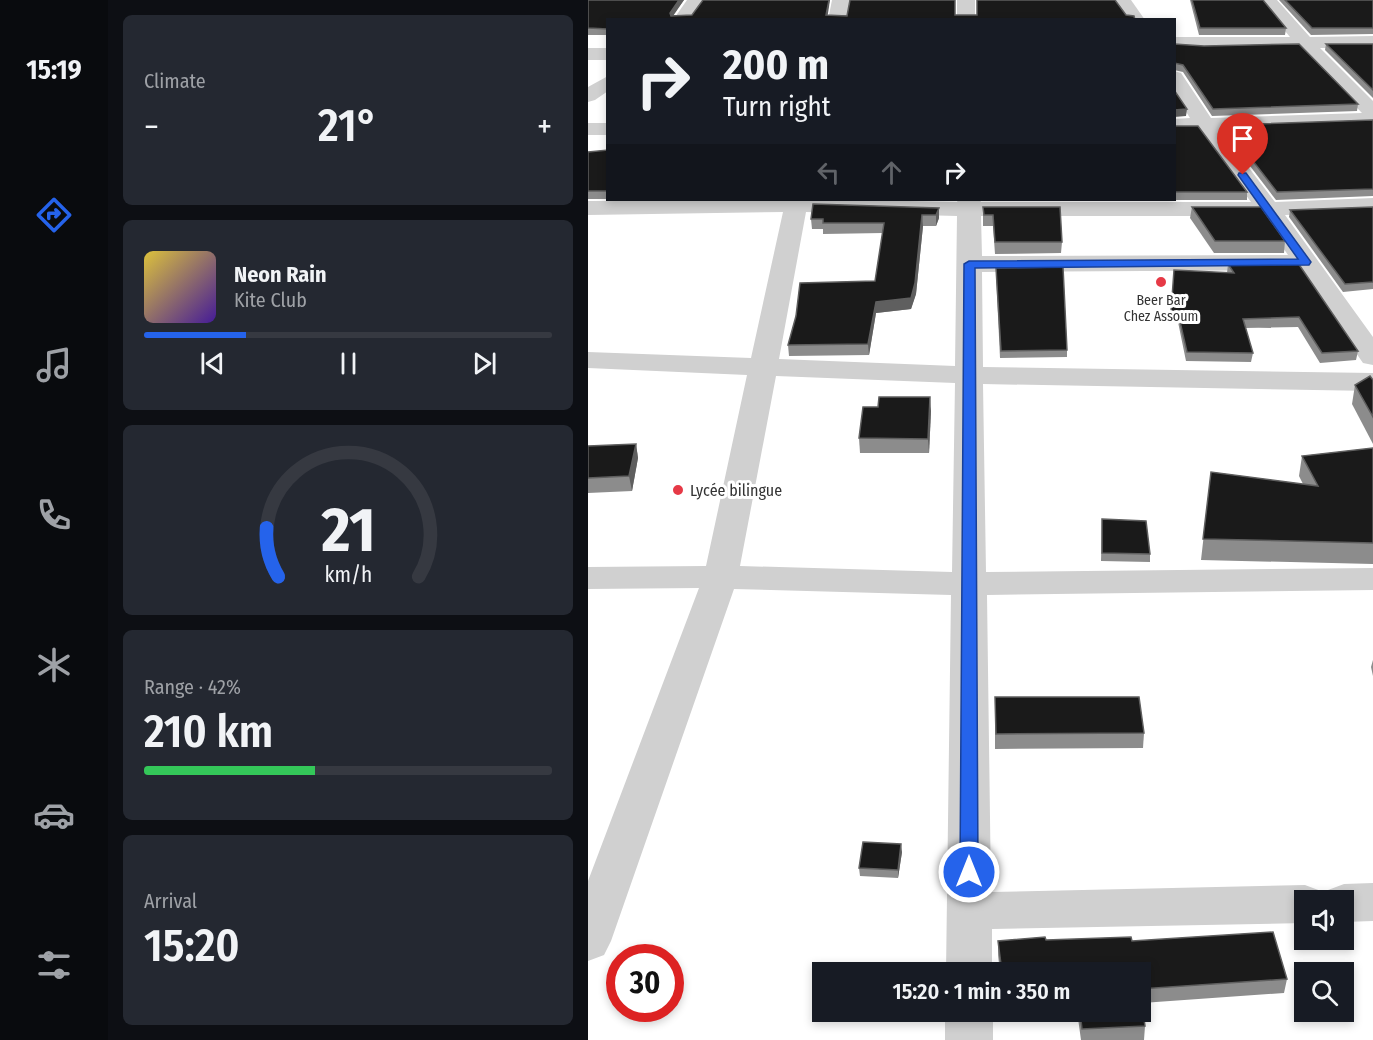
<!DOCTYPE html>
<meta charset="utf-8">
<style>
:root{--surface:#171b24;--page:#242831;--text:#f1f3f6;--muted:#9ea1a6;--line:#363941;--accent:#2563eb}
body{margin:0;font-family:"Fira Sans Condensed",sans-serif;background:var(--page);color:var(--text);height:100vh;display:flex;flex-direction:column;font-size:22px;white-space:nowrap}
*{box-sizing:border-box;margin:0}
p{font-size:20px;color:var(--muted)}
.icon{flex:none;width:33px;height:33px;fill:none;stroke:currentColor;stroke-width:2;stroke-linecap:round;stroke-linejoin:round}
.map{position:relative;flex:1;overflow:hidden}
.side{display:flex;flex-direction:column;gap:15px;padding:15px;background:#0d0f14;width:480px}
.side>*{flex:none}
.hud{position:absolute;left:18px;top:18px;width:570px;height:183px;border-radius:0px;box-shadow:0 3px 9px #0003;background:#171b24;color:var(--text);overflow:hidden}
.tools{position:absolute;left:706px;top:890px;display:grid;gap:12px}
.tools a{display:grid;place-items:center;width:60px;height:60px;border-radius:0px;background:var(--surface);box-shadow:0 3px 9px #0003;font-size:30px}
.speed{position:absolute;left:18px;top:944px;display:flex;gap:12px;font-size:30px;font-weight:700;text-align:center}
.speed>*{display:grid;place-content:center;width:78px;height:78px;border-radius:50%;background:var(--surface);box-shadow:0 3px 9px #0003;line-height:1}
.speed .limit{border:9px solid #d22;background:#fff;color:#111}
.pin{position:absolute;display:grid;place-items:center;width:51px;height:51px;color:#fff;margin:-62px -26px;border-radius:50% 50% 50% 0;rotate:-45deg;box-shadow:0 0 6px #0007}
.pin .icon{rotate:45deg}
.me{position:absolute;width:66px;margin:-33px;rotate:0deg;stroke-linejoin:round;filter:drop-shadow(0 0 4px #0008)}
.turn{display:flex;align-items:center;gap:21px;height:126px;padding:0 18px;font-size:27px}
.turn .icon{width:78px;height:78px;stroke-width:2.5}
.turn b{display:block;font-size:42px;line-height:51px}
.lanes{display:flex;align-items:center;height:57px;padding:0 18px;background:#0003;justify-content:center;gap:30px;direction:ltr}
.lanes .off{opacity:.35}
.big{font-size:45px;font-weight:600;line-height:1.1}
.side .widget{flex:1;display:flex;flex-direction:column;justify-content:center;gap:9px;min-width:0;padding:0 21px;border-radius:9px;background:var(--page)}
.side .dial{align-items:center;gap:0}
.dial svg{height:156px;overflow:visible;fill:none;stroke:var(--line);stroke-width:7;stroke-linecap:round;text-anchor:middle}
.dial text{fill:var(--text);stroke:none}
.song{display:flex;align-items:center;gap:18px}
.cover{width:72px;height:72px;border-radius:9px;background:linear-gradient(135deg,hsl(50 70% 55%),hsl(260 70% 35%))}
.played{height:6px;border-radius:3px;background:linear-gradient(90deg,var(--accent) 25%,var(--line) 25%)}
.keys{display:flex;justify-content:space-around;direction:ltr}
.heat{display:flex;justify-content:space-between;align-items:center;font-size:33px;direction:ltr}
.charge{height:9px;border-radius:4px;background:linear-gradient(90deg,#34c759 42%,var(--line) 0)}
.trip{position:absolute;left:224px;top:962px;width:339px;height:60px;border-radius:0px;background:var(--surface);box-shadow:0 3px 9px #0003;font-weight:600;line-height:60px;text-align:center}
main{display:flex;flex:1;min-height:0}
.tab-bar{display:flex;flex-direction:column;width:108px;justify-content:space-around;align-items:center;background:#090b0e;color:var(--muted)}
.tab-bar .icon{width:42px;height:42px}
.tab-bar .current{color:var(--accent)}
.tab-bar b{font-size:27px;color:var(--text)}
.map>svg:first-child{display:block}
.lines{fill:none;stroke-linecap:round;stroke-linejoin:round}
.street{fill:#d0d0d0;fill-rule:evenodd}
.wall{fill:#8c8c8c}
.shaded-wall{fill:#5f5f5f}
.building{fill:#1a1a1a;stroke:#5f5f5f;stroke-width:1.5}
.route{fill:#2563eb;stroke:#184099;stroke-width:1.5}
.poi-dot{fill:#e63946;stroke:#fff;stroke-width:2}
.labels{text-anchor:middle;stroke-width:6;stroke-linejoin:round;paint-order:stroke}
.far-poi-label{font-size:14px;fill:#333;stroke:#fff}
.poi-label{font-size:16px;fill:#333;stroke:#fff;text-anchor:start}
</style>
<main>
<nav class="tab-bar">
<b>15:19</b>
<svg class="icon current" aria-label="directions" viewBox="0 0 24 24"><path d="M12 3l9 9-9 9-9-9zM9 14v-3h6M13 9l2 2-2 2"/></svg>
<svg class="icon" aria-label="music" viewBox="0 0 24 24"><path d="M9 18V5l10-2v13"/><circle cx="6" cy="18" r="3"/><circle cx="16" cy="16" r="3"/></svg>
<svg class="icon" aria-label="phone" viewBox="0 0 24 24"><path d="M5 4h4l2 5-3 2q2 4 5 5l2-3 5 2v4C11 20 4 13 5 4z"/></svg>
<svg class="icon" aria-label="climate" viewBox="0 0 24 24"><path d="M12 3v18M4 7l16 10M4 17L20 7"/></svg>
<svg class="icon" aria-label="car" viewBox="0 0 24 24"><path d="M5 17H2v-5l4-1 3-4h7l3 4 3 1v5h-3M9 17h6M6 11h13"/><circle cx="7" cy="17" r="2"/><circle cx="17" cy="17" r="2"/></svg>
<svg class="icon" aria-label="filters" viewBox="0 0 24 24"><path d="M4 7h16M4 17h16"/><circle cx="9" cy="7" r="2"/><circle cx="15" cy="17" r="2"/></svg>
</nav>
<section class="side">
<div class="widget"><p>Climate</p>
<div class="heat"><a>−</a><b class="big">21°</b><a>+</a></div>
</div>
<div class="widget">
<div class="song"><i class="cover"></i><div><b>Neon Rain</b><p>Kite Club</p></div></div>
<div class="played"></div>
<div class="keys"><svg class="icon" aria-label="previous" viewBox="0 0 24 24"><path d="M18 5L8 12l10 7zM5 5v14"/></svg><svg class="icon" aria-label="pause" viewBox="0 0 24 24"><path d="M8 5v14M16 5v14"/></svg><svg class="icon" aria-label="next" viewBox="0 0 24 24"><path d="M6 5l10 7-10 7zM19 5v14"/></svg></div>
</div>
<div class="widget dial"><svg viewBox="0 0 100 80">
<path d="M14 69A42 42 0 1 1 86 69"/>
<path d="M14 69A42 42 0 0 1 8 44" stroke="#2563eb"/>
<text x="50" y="56" font-size="32" font-weight="700">21</text>
<text x="50" y="72" font-size="11">km/h</text>
</svg></div>
<div class="widget"><p>Range · 42%</p><b class="big">210 km</b><div class="charge"></div></div>
<div class="widget"><p>Arrival</p><b class="big">15:20</b></div>
</section>
<div class="map">
<svg width="785" height="1040" viewBox="0 0 785 1040">
<rect width="100%" height="100%" fill="#fff"/>
<g class="lines">
<g class="street">
<polygon points="99,0 117,0 103,20 85,20"/>
<polygon points="244,0 262,0 258,20 240,20"/>
<rect x="369" y="0" width="18" height="20"/>
<polygon points="525,0 543,0 557,20 539,20"/>
<path d="M671 0H689L722 37 785 36V48H732L785 101V125L632 130 687 202 785 198V212L697 215 785 337V365L775 363 710 270 394 272 395 367 785 373V391L395 384 398 572 785 568V590L399 595 403 892 717 885 733 891 736 898 740 890 756 884 785 883V921L756 922V900H717V923L404 929V972H358L363 595 146 589 23 941 16 955 0 961V881L111 588 0 589V567L118 566 159 375 0 368V352L163 358 195 212 0 215V201L275 200 369 202 370 200H392L393 202H663L610 131H586V119L602 118 586 93V71L593 73 623 118 774 113 711 48 586 49V37H702ZM218 212 369 216 367 366 191 359ZM393 216H673L700 255 394 256ZM188 376 367 383 364 572 152 566Z"/>
<rect x="0" y="48" width="20" height="12"/>
<polygon points="20,76 20,91 7,100 0,102 0,87"/>
<rect x="0" y="123" width="20" height="12"/>
<rect x="357" y="1011" width="48" height="29"/>
</g>
</g>
<g class="wall">
<polygon points="0,0 96,0 85,15 538,15 20,20 20,35 0,35"/>
<polygon points="602,0 675,0 698,28 697,35 611,35"/>
<polygon points="691,0 785,0 785,34 723,35"/>
<polygon points="586,44 770,104 769,111 624,116 595,72 586,70"/>
<polygon points="738,44 785,44 785,98 737,50"/>
<polygon points="785,120 785,196 688,200 636,132 637,125"/>
<polygon points="586,126 659,192 659,200 496,200 586,200"/>
<polygon points="20,150 20,199 0,199 0,152"/>
<polygon points="395,207 474,242 473,253 407,254 405,226 395,226"/>
<polygon points="604,207 697,241 696,253 626,253 602,218"/>
<polygon points="785,207 785,289 755,292 701,217 702,210"/>
<polygon points="351,208 351,218 348,226 335,226 328,294 323,309 288,313 281,355 201,356 200,345 208,316 287,281 295,233 235,234 235,229 224,229 223,219"/>
<polygon points="640,264 770,351 768,360 732,363 710,327 657,328 665,353 663,362 598,361 590,322 583,321 586,270 639,273"/>
<polygon points="408,274 479,350 479,357 412,358"/>
<polygon points="785,380 785,444 764,404 767,385"/>
<polygon points="343,411 341,453 272,453 271,438"/>
<polygon points="48,444 50,458 44,491 0,493 0,446"/>
<polygon points="785,448 785,564 613,560 623,472 715,484 711,476 714,456"/>
<polygon points="514,519 562,554 562,562 513,561"/>
<polygon points="785,660 785,676 783,667"/>
<polygon points="407,697 556,733 555,748 407,749"/>
<polygon points="314,852 310,878 272,876 271,868"/>
<polygon points="458,940 544,941 699,979 696,993 554,1003 557,1026 556,1040 493,1040 489,1011 552,1011 552,972 412,972 410,955 410,941"/>
</g>
<g class="shaded-wall">
<polygon points="91,0 96,0 83,19 82,13"/>
<polygon points="241,0 242,0 239,20 238,15"/>
<polygon points="599,109 598,116 586,117 586,110"/>
<polygon points="351,208 351,218 348,226 348,215"/>
<polygon points="334,215 335,226 328,294 323,309 288,313 281,355 280,344 288,302"/>
<polygon points="342,397 343,411 341,453 340,439"/>
<polygon points="48,444 50,458 44,491 41,476"/>
<polygon points="313,844 314,852 310,878 310,870"/>
</g>
<g class="building">
<polygon points="0,0 91,0 82,13 83,16 104,15 115,0 241,0 238,15 259,16 262,0 367,0 367,15 389,15 389,0 527,0 538,15 546,16 547,20 20,20 20,29 0,28"/>
<polygon points="604,0 675,0 698,28 612,28"/>
<polygon points="697,0 785,0 785,28 724,28"/>
<polygon points="586,44 616,46 711,44 770,104 625,109 595,65 586,63"/>
<polygon points="738,44 785,44 785,90"/>
<polygon points="586,90 599,109 586,110"/>
<polygon points="785,120 785,189 689,192 637,125"/>
<polygon points="586,126 610,126 659,192 586,192"/>
<polygon points="20,150 20,191 0,191 0,152"/>
<polygon points="225,204 351,208 348,215 334,215 327,283 323,298 288,302 280,344 200,345 208,316 212,283 287,281 296,223 235,223 235,219 223,219"/>
<polygon points="395,207 472,207 474,242 407,242 405,215 396,215"/>
<polygon points="604,207 673,207 697,241 627,241"/>
<polygon points="785,207 785,282 757,284 702,210"/>
<polygon points="710,263 770,351 734,353 711,317 655,319 665,353 599,352 590,313 583,312 586,270 646,273 640,264"/>
<polygon points="475,267 479,350 413,351 408,268"/>
<polygon points="782,376 785,380 785,417 767,385"/>
<polygon points="291,397 342,397 340,439 271,438 275,407 290,407"/>
<polygon points="48,444 41,476 0,478 0,446"/>
<polygon points="785,448 785,543 615,539 623,472 730,486 714,456"/>
<polygon points="514,519 558,521 562,554 514,553"/>
<polygon points="407,697 551,697 556,733 408,734"/>
<polygon points="275,842 313,844 310,870 271,868"/>
<polygon points="685,932 699,979 552,989 552,972 414,972 410,941 457,937 458,940 543,937 544,941"/>
<polygon points="552,992 557,1026 494,1029 492,1011 552,1011"/>
</g>
<polygon class="route" points="651,173 658,173 723,262 721,265 387,268 390,872 387,878 381,880 374,878 372,872 376,264 381,261 710,259 650,175"/>
<g class="poi-dot">
<circle cx="573" cy="282" r="6"/>
<circle cx="90" cy="490" r="6"/>
</g>
<g class="labels">
<g class="far-poi-label">
<text x="573" y="305">Beer Bar<tspan x="573" dy="16">Chez Assoum</tspan></text>
</g>
<g class="poi-label">
<text x="102" y="496">Lycée bilingue</text>
</g>
</g>
</svg>
<div class="tools">
<a><svg class="icon" aria-label="sound" viewBox="0 0 24 24"><path d="M4 9h4l5-4v14l-5-4H4zM17 9q2 3 0 6"/></svg></a>
<a><svg class="icon" aria-label="search" viewBox="0 0 24 24"><circle cx="10" cy="10" r="6"/><path d="M15 15l6 6"/></svg></a>
</div>
<div class="speed"><div class="limit">30</div></div>
<div class="pin" style="left:655px;top:175px;background:#d93025"><svg class="icon" aria-label="arrive" viewBox="0 0 24 24"><path d="M6 21V4h12l-3 4 3 4H6"/></svg></div>
<svg class="me" style="left:381px;top:872px" viewBox="-20 -20 40 40"><circle r="17" fill="#2563eb" stroke="#fff" stroke-width="3"/><path d="M0-11L8 9 0 5-8 9z" fill="#fff"/></svg>
<div class="trip">15:20 · 1 min · 350 m</div>
<div class="hud">
<div class="turn"><svg class="icon" aria-label="right" viewBox="0 0 24 24"><path d="M7 20v-9h11M14 6l5 5-5 5"/></svg><div><b>200 m</b>Turn right</div></div>
<div class="lanes"><svg class="icon off" aria-label="left" viewBox="0 0 24 24"><path d="M17 20v-9H6M10 6l-5 5 5 5"/></svg><svg class="icon off" aria-label="ahead" viewBox="0 0 24 24"><path d="M12 20V5M6 11l6-6 6 6"/></svg><svg class="icon" aria-label="right" viewBox="0 0 24 24"><path d="M7 20v-9h11M14 6l5 5-5 5"/></svg></div>
</div>
</div>
</main>
